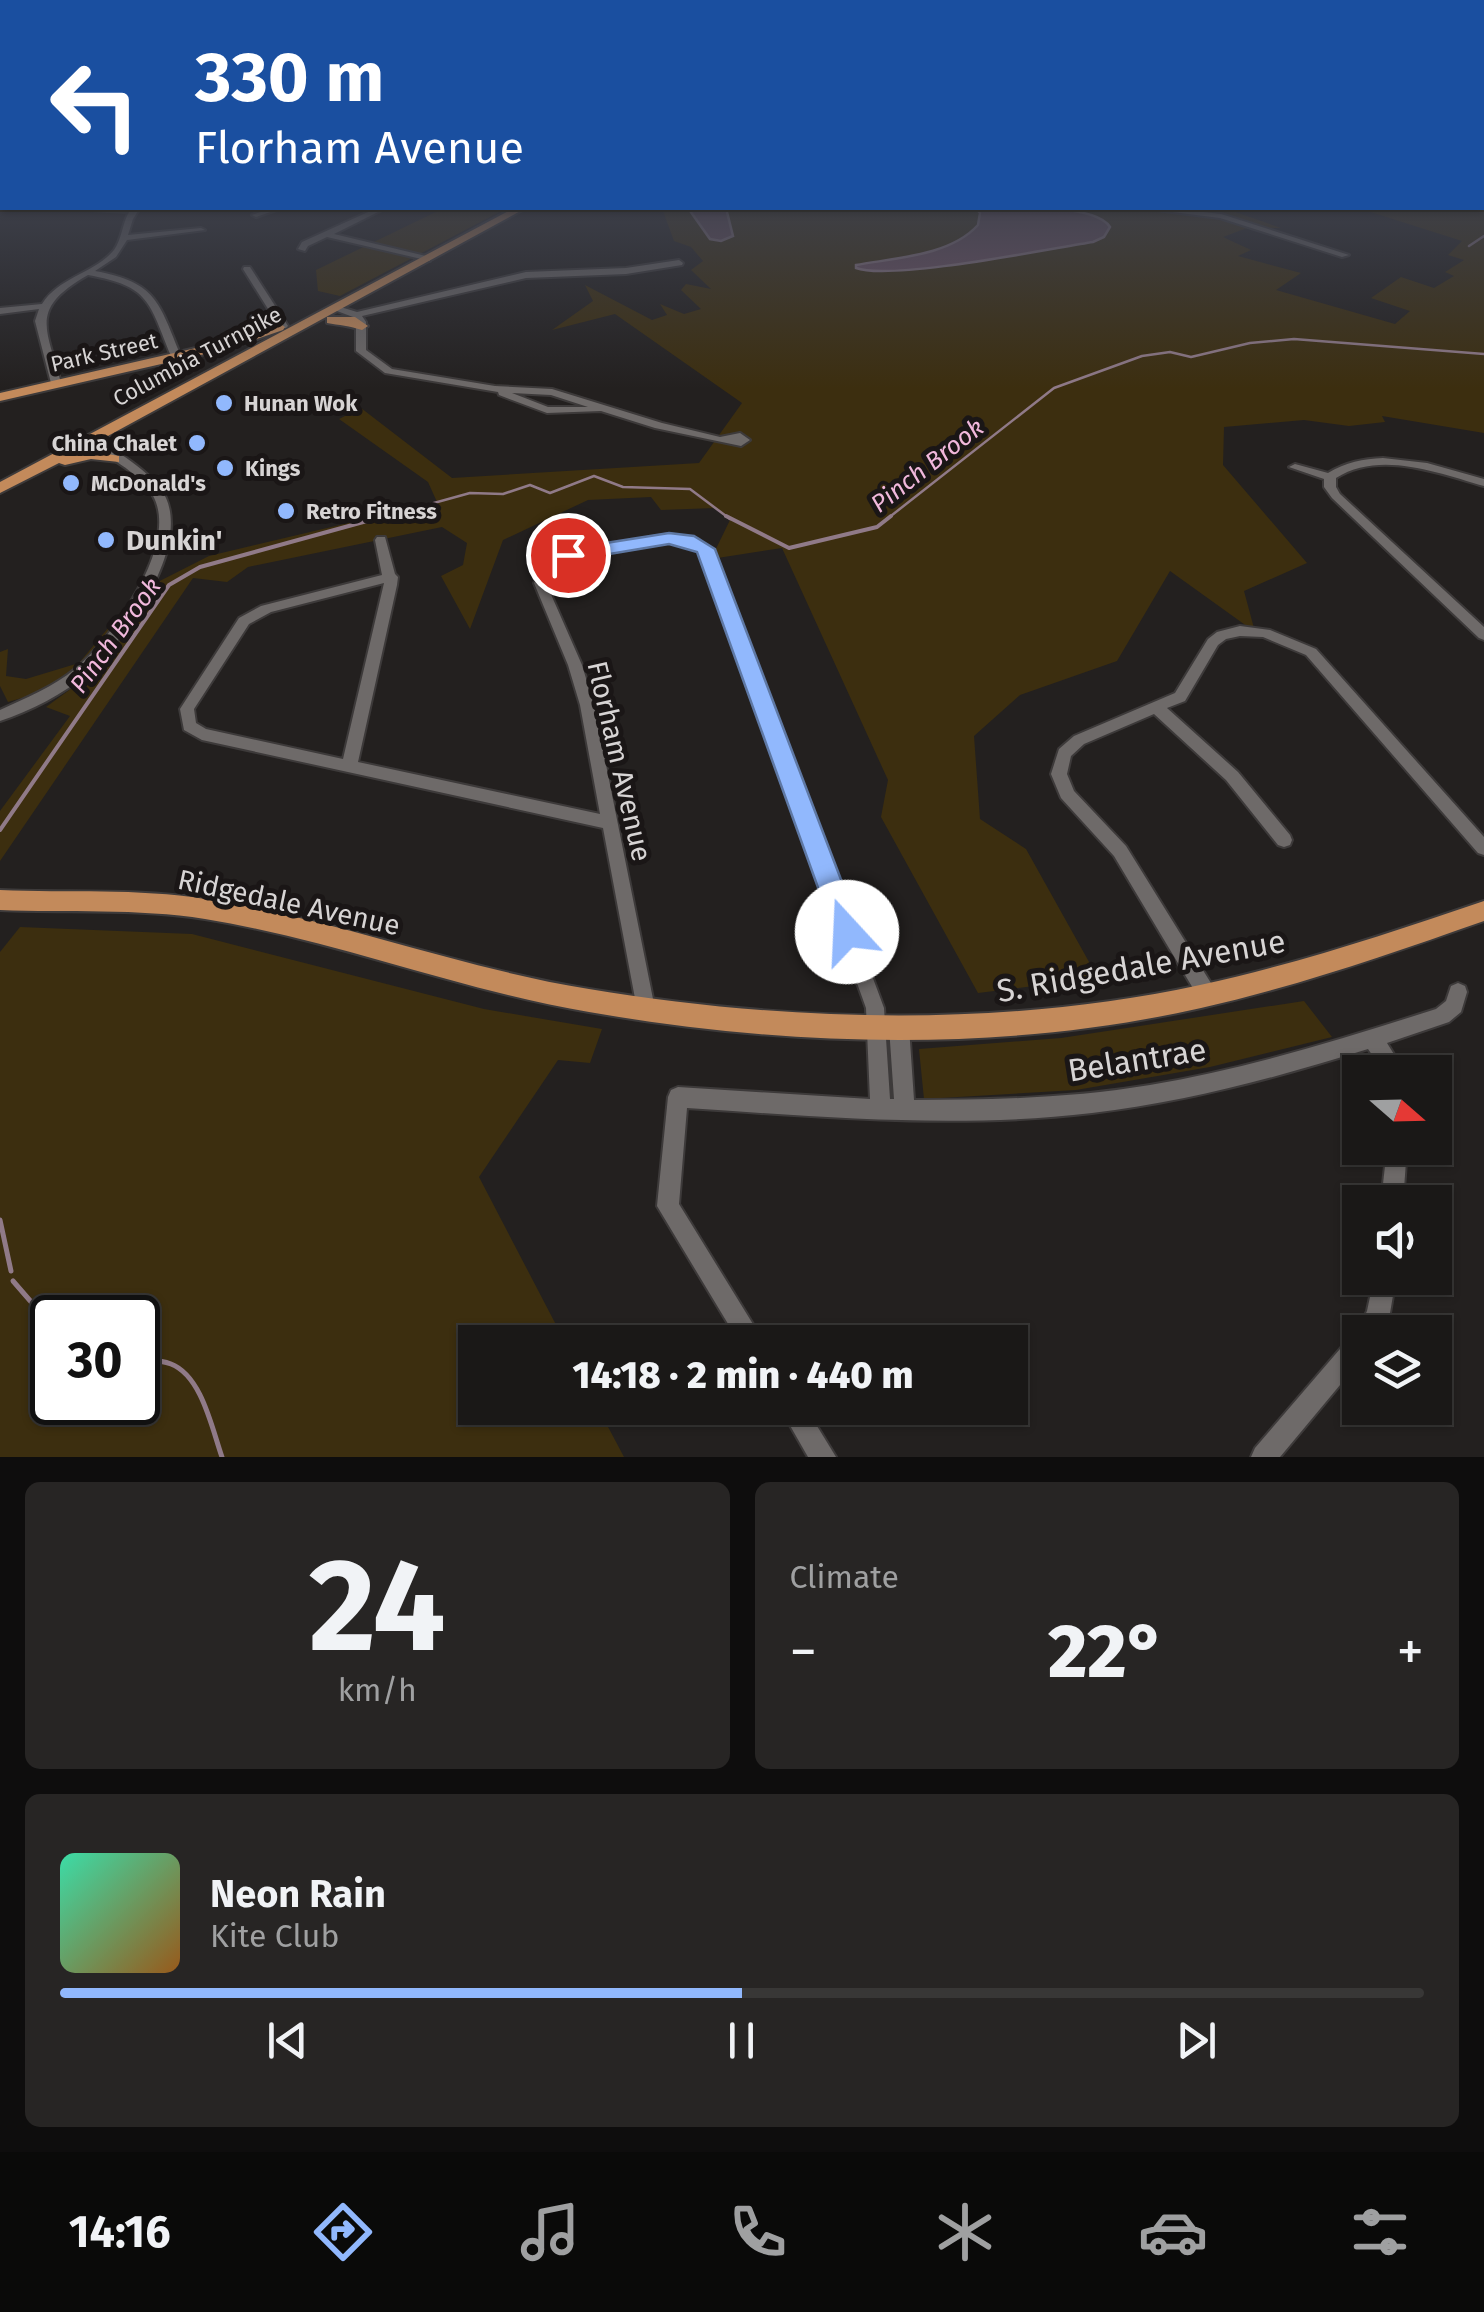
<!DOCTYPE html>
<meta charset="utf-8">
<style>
:root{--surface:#1a1817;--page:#272524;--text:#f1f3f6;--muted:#9fa0a1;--line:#383736;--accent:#91b8fd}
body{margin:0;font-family:"Fira Sans",sans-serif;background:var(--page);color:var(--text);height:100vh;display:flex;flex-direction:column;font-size:38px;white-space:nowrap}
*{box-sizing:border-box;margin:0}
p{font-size:32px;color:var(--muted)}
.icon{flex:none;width:55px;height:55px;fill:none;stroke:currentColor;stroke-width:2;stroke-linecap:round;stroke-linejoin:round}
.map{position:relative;height:1457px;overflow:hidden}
.drawer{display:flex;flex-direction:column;gap:25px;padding:25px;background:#0e0d0d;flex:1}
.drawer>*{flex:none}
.guide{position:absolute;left:0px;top:0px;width:1485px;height:210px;box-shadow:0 2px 8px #0004,0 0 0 2px var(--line);background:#1a4fa0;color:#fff;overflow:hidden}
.needle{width:65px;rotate:110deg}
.tools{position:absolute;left:1342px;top:1055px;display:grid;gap:20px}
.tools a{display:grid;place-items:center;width:110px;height:110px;border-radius:0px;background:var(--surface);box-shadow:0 2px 8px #0004,0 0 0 2px var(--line);font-size:50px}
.speed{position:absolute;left:30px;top:1295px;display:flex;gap:20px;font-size:50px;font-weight:700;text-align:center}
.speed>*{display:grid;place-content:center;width:130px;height:130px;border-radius:50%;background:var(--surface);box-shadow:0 2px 8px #0004,0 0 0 2px var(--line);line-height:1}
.speed .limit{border:5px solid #111;border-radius:15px;background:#fff;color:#111}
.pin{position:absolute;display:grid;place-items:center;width:85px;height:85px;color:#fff;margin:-42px;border:5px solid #fff;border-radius:50%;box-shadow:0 2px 10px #0007}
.me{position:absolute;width:110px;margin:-55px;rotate:340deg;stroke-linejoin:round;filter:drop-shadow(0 0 8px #0008)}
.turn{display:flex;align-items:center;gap:35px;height:210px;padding:0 30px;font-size:45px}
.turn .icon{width:130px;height:130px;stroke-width:2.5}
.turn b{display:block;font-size:70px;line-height:85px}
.big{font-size:75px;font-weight:800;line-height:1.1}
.drawer .widget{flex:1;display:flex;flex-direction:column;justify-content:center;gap:15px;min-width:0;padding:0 35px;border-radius:15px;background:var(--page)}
.drawer .dial{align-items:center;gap:0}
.dial b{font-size:130px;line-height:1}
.song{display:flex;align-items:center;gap:30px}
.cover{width:120px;height:120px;border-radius:15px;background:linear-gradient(135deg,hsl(160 70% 55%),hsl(30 70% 35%))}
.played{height:10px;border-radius:5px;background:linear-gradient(90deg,var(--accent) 50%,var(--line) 50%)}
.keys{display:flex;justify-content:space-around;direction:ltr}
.heat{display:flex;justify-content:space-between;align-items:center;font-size:55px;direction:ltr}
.drawer .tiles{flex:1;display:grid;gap:25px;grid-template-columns:1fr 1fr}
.widget:last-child{grid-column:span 2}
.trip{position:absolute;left:458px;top:1325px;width:570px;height:100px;border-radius:0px;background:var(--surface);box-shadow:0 2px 8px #0004,0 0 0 2px var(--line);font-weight:800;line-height:100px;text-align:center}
.dock{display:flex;height:160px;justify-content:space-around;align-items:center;background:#0a0a09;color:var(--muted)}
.dock .icon{width:70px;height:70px}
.dock .selected{color:var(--accent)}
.dock b{font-size:45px;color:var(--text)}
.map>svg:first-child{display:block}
.green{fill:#3c2e0f;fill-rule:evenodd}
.water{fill:#725467;stroke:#907a88;stroke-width:2.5}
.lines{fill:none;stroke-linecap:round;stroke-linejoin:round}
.stream-far2{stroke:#907a88;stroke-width:2.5}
.stream-far1{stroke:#907a88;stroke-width:4}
.stream{stroke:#907a88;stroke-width:5}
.minor-casing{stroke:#3d3a3a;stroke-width:4}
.major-casing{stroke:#3d3a3a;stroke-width:4}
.minor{fill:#6e6a69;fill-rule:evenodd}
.major{fill:#c38a5b;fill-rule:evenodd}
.route{fill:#91b8fd;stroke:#5e78a4;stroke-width:2.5}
.poi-dot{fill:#91b8fd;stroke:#1a1616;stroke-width:4}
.labels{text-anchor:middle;stroke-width:10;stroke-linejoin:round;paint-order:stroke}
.far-street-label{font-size:22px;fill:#d7d4d4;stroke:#1a1616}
.far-poi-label{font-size:22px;font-weight:bold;fill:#d7d4d4;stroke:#1a1616;text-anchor:start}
.far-water-label{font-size:25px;font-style:italic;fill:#f1b8dc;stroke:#1a1616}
.poi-label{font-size:28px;font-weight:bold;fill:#d7d4d4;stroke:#1a1616;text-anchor:start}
.street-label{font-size:28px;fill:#d7d4d4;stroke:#1a1616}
.near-street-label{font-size:32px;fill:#d7d4d4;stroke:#1a1616}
</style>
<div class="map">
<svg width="1484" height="1457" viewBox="0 0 1484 1457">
<rect width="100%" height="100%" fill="#23201f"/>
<g class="green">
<polygon points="1484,185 1484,433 1382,416 1385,422 1349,426 1304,420 1224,427 1223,465 1307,563 1244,591 1255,632 1170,571 1117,661 1020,695 974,736 980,819 1026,849 1098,978 978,993 881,817 888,780 782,548 711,559 730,520 715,508 661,510 651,497 588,500 503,540 470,629 441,576 463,565 467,543 442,527 248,567 227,582 193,578 0,861 0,811 70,716 46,707 83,680 8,702 0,686 0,652 8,649 6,676 26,679 79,663 138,592 209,556 437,502 428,482 339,419 361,408 452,478 699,463 742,403 615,314 552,330 593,301 585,285 652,320 667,315 660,304 684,314 701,309 681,290 686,284 711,289 691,270 703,261 691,247 674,241 663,211 647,208 1224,208 1281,228 1247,228 1223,237 1251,250 1238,256 1301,273 1276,290 1395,324 1410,311 1371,298 1401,277 1434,288 1454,276 1445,272 1464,260 1448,255 1462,241 1358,208 1482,208"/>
<polygon points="444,208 507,208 340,296 318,291 316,270"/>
<path d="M20 927 192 934 484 1009 602 1029 590 1063 558 1060 479 1177 565 1342H475V1408H598L624 1457H0V952ZM52 1318H138V1402H52Z"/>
<polygon points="1304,1001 1332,1037 1210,1067 1076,1090 924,1099 919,1049 1061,1038"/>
</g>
<g class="water">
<polygon points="688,208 726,208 733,236 721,241 710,239"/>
<path d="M976 208C1005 207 1095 203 1110 227L1104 237 1093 242C1048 249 890 281 856 268V265C894 258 950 256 978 225L980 213Z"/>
</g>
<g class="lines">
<g class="stream-far2">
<polyline points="1469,246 1484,236"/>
<polyline points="376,519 470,493 503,494 530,485 550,493 594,476 623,487 690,489 730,519"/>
<polyline points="887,519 1054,388 1142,356 1170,352 1191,357 1250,343 1294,339 1484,354"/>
</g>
<g class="stream-far1">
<polyline points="726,516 789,548 877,527 891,516"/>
<polyline points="0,830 169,585 200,567 385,516"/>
</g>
<g class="stream">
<polyline points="0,1220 11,1271"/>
<polyline points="13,1281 52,1326"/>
<path d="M138 1359C149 1360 161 1360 171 1364 202 1376 212 1429 222 1457"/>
</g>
<g class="minor-casing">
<g id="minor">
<path d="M88 208H140L133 219 128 235 201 228 205 230 127 240 116 257 95 271C157 282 159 303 181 356L179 358 171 356C149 302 150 286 88 275 29 309 46 326 61 383L56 386 51 383 35 321 39 309 0 314V308L42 304C59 277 95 273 114 250 122 239 122 224 129 212L92 210Z"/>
<polygon points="272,208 282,208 256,217 252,215"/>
<polygon points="377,208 386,208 334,234 430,257 430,261 327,237 308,246 305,251 298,249 302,242"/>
<polygon points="1086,208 1168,208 1221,214 1349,255 1342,257 1220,218 1149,209 1090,210"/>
<path d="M679 260 683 263 682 265 626 274 526 278 362 316 366 322V350L392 369 495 386 552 389 662 423 720 437 740 433 750 440 741 446 655 428 601 411 547 413 499 395 498 392 385 373 356 351V322L353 317 329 308 334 305 357 312 526 272 626 268ZM512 393 551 395 588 407H548Z"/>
<polygon points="244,267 250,267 288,326 286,328 280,328 243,269"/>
<path d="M88 437C112 446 155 474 166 498 189 550 125 640 88 673 64 694 30 711 0 721V710C26 698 53 687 75 669 111 639 182 543 152 494 137 471 107 456 84 442L83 440Z"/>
<path d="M1383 458 1427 463 1484 479V486C1438 473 1380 450 1336 478V487L1340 494 1484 627V640L1479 638 1332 498 1324 487V479L1289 467 1295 464 1328 473C1346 462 1363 459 1383 458Z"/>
<path d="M669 534 698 539 716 555 884 1008 890 1099H894L889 1027 892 1021 899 1018 906 1021 909 1027 914 1100C993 1100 1072 1098 1150 1085 1247 1069 1342 1039 1436 1009L1446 1001 1451 986 1458 983 1465 986 1467 992 1461 1012 1449 1022 1387 1043 1405 1072H1384L1368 1049C1278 1077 1187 1102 1092 1113 958 1129 822 1117 687 1108L679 1204 764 1342H739L657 1206 668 1097 671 1090 678 1087 870 1099 866 1008 704 557 690 545 669 542 577 557 557 567 546 583 582 665 594 705 655 1009 653 1015 646 1018 639 1015 637 1009 603 828 202 740 184 730 180 709 239 618 261 606 382 575 375 540 377 537H385L395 574 398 577 397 585 358 762 600 814 580 705 568 665 534 583 548 561 570 551ZM384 583 343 759 206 729 196 723 194 709 249 624 271 612Z"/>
<polygon points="1240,626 1270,630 1316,649 1484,837 1484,855 1478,853 1306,655 1263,637 1240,636 1226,639 1218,645 1185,701 1167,708 1238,772 1290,835 1292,840 1290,845 1284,847 1278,845 1226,780 1154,714 1084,744 1071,756 1067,774 1074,791 1126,846 1214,988 1216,994 1214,1000 1207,1003 1200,1000 1114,856 1061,798 1051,774 1059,749 1074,736 1175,693 1208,639 1217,632"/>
<polygon points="1387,1148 1407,1148 1403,1202 1381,1202"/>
<polygon points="1374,1278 1396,1278 1390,1313 1381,1332 1360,1332 1360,1361 1280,1457 1251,1457 1255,1448 1352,1335 1357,1332 1367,1311"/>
<polygon points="780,1408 806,1408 836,1457 808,1457"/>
</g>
</g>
<g class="major-casing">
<g id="major">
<polygon points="514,208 526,208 73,455 91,451 119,456 119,462 91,459 65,465 59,463 0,493 0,482"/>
<path d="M327 317H355L368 326 362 330C350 326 339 325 327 323Z"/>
<polygon points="279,323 285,327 283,330 231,348 0,401 0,393 222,342"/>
<path d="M0 890C68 893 137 888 205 899 335 919 459 968 589 989 788 1022 1002 1028 1200 985 1297 964 1390 933 1484 901V921C1390 954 1298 986 1201 1008 1003 1053 788 1047 589 1012 459 990 335 940 205 919 137 908 68 913 0 910Z"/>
</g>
</g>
<use href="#minor" class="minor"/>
<use href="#major" class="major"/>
</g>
<linearGradient id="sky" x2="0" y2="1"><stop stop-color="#131211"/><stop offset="0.48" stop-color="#3f424d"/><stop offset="1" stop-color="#3f424d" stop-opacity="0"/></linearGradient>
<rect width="1484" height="389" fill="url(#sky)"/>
<polygon class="route" points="669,533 694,536 715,549 861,932 857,940 847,943 838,940 834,932 697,552 669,544 568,561 558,555 568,549"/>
<g class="poi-dot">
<circle cx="224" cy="403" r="10"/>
<circle cx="197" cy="443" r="10"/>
<circle cx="225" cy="468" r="10"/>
<circle cx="71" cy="483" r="10"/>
<circle cx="286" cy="511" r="10"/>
<circle cx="106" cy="540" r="10"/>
</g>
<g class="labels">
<g class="far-street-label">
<text transform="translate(104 352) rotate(-13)" y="8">Park Street</text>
<text transform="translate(197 356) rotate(-28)" y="8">Columbia Turnpike</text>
</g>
<g class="far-poi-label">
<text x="244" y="411">Hunan Wok</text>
<text x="177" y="451" text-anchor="end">China Chalet</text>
<text x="245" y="476">Kings</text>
<text x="91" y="491">McDonald's</text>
<text x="306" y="519">Retro Fitness</text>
</g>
<g class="far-water-label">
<text transform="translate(927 465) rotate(-38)" y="9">Pinch Brook</text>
<text transform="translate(115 635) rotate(-54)" y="9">Pinch Brook</text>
</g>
<g class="poi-label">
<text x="126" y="550">Dunkin'</text>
</g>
<g class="street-label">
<text transform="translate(620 761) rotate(77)" y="10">Florham Avenue</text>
<text transform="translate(289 902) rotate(12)" y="10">Ridgedale Avenue</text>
</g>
<g class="near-street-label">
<text transform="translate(1141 966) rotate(-10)" y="11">S. Ridgedale Avenue</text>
<text transform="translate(1137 1060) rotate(-9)" y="11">Belantrae</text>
</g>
</g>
</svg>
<div class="tools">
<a><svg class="needle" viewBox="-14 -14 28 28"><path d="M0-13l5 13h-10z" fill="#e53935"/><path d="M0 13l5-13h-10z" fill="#9fa0a1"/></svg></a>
<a><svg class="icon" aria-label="sound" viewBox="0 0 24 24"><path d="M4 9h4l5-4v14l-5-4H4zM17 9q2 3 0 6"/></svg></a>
<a><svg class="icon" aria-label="layers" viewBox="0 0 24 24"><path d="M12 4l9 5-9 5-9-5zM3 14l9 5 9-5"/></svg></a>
</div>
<div class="speed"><div class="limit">30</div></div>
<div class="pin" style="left:568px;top:555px;background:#d93025"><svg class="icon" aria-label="arrive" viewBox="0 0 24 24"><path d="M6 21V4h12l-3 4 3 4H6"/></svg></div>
<svg class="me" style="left:847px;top:932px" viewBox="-20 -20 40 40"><circle r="19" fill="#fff"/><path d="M0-13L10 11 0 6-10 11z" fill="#91b8fd"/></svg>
<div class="trip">14:18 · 2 min · 440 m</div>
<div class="guide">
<div class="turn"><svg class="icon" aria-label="left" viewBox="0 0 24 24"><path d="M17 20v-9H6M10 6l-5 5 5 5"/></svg><div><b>330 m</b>Florham Avenue</div></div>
</div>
</div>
<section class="drawer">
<div class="tiles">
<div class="widget dial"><b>24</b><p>km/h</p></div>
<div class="widget"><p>Climate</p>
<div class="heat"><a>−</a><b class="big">22°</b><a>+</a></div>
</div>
<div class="widget">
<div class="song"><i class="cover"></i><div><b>Neon Rain</b><p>Kite Club</p></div></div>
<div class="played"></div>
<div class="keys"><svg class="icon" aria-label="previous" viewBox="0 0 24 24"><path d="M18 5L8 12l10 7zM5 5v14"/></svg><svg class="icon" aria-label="pause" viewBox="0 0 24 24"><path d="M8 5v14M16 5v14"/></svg><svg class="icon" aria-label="next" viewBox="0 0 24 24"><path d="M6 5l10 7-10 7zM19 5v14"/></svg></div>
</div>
</div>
</section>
<nav class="dock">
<b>14:16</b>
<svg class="icon selected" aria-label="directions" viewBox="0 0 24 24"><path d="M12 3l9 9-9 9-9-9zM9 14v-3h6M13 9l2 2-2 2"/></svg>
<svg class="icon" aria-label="music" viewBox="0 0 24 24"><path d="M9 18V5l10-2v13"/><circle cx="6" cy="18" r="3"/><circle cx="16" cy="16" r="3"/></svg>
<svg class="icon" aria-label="phone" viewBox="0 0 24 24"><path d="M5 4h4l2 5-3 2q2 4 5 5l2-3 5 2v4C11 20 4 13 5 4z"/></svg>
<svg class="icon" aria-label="climate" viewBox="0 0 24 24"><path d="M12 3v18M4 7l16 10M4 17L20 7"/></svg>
<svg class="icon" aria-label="car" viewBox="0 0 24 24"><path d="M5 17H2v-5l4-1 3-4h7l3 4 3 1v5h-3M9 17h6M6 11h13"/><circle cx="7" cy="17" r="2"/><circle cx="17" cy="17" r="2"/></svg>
<svg class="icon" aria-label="filters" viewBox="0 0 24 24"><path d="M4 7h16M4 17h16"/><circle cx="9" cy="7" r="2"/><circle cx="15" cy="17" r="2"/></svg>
</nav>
